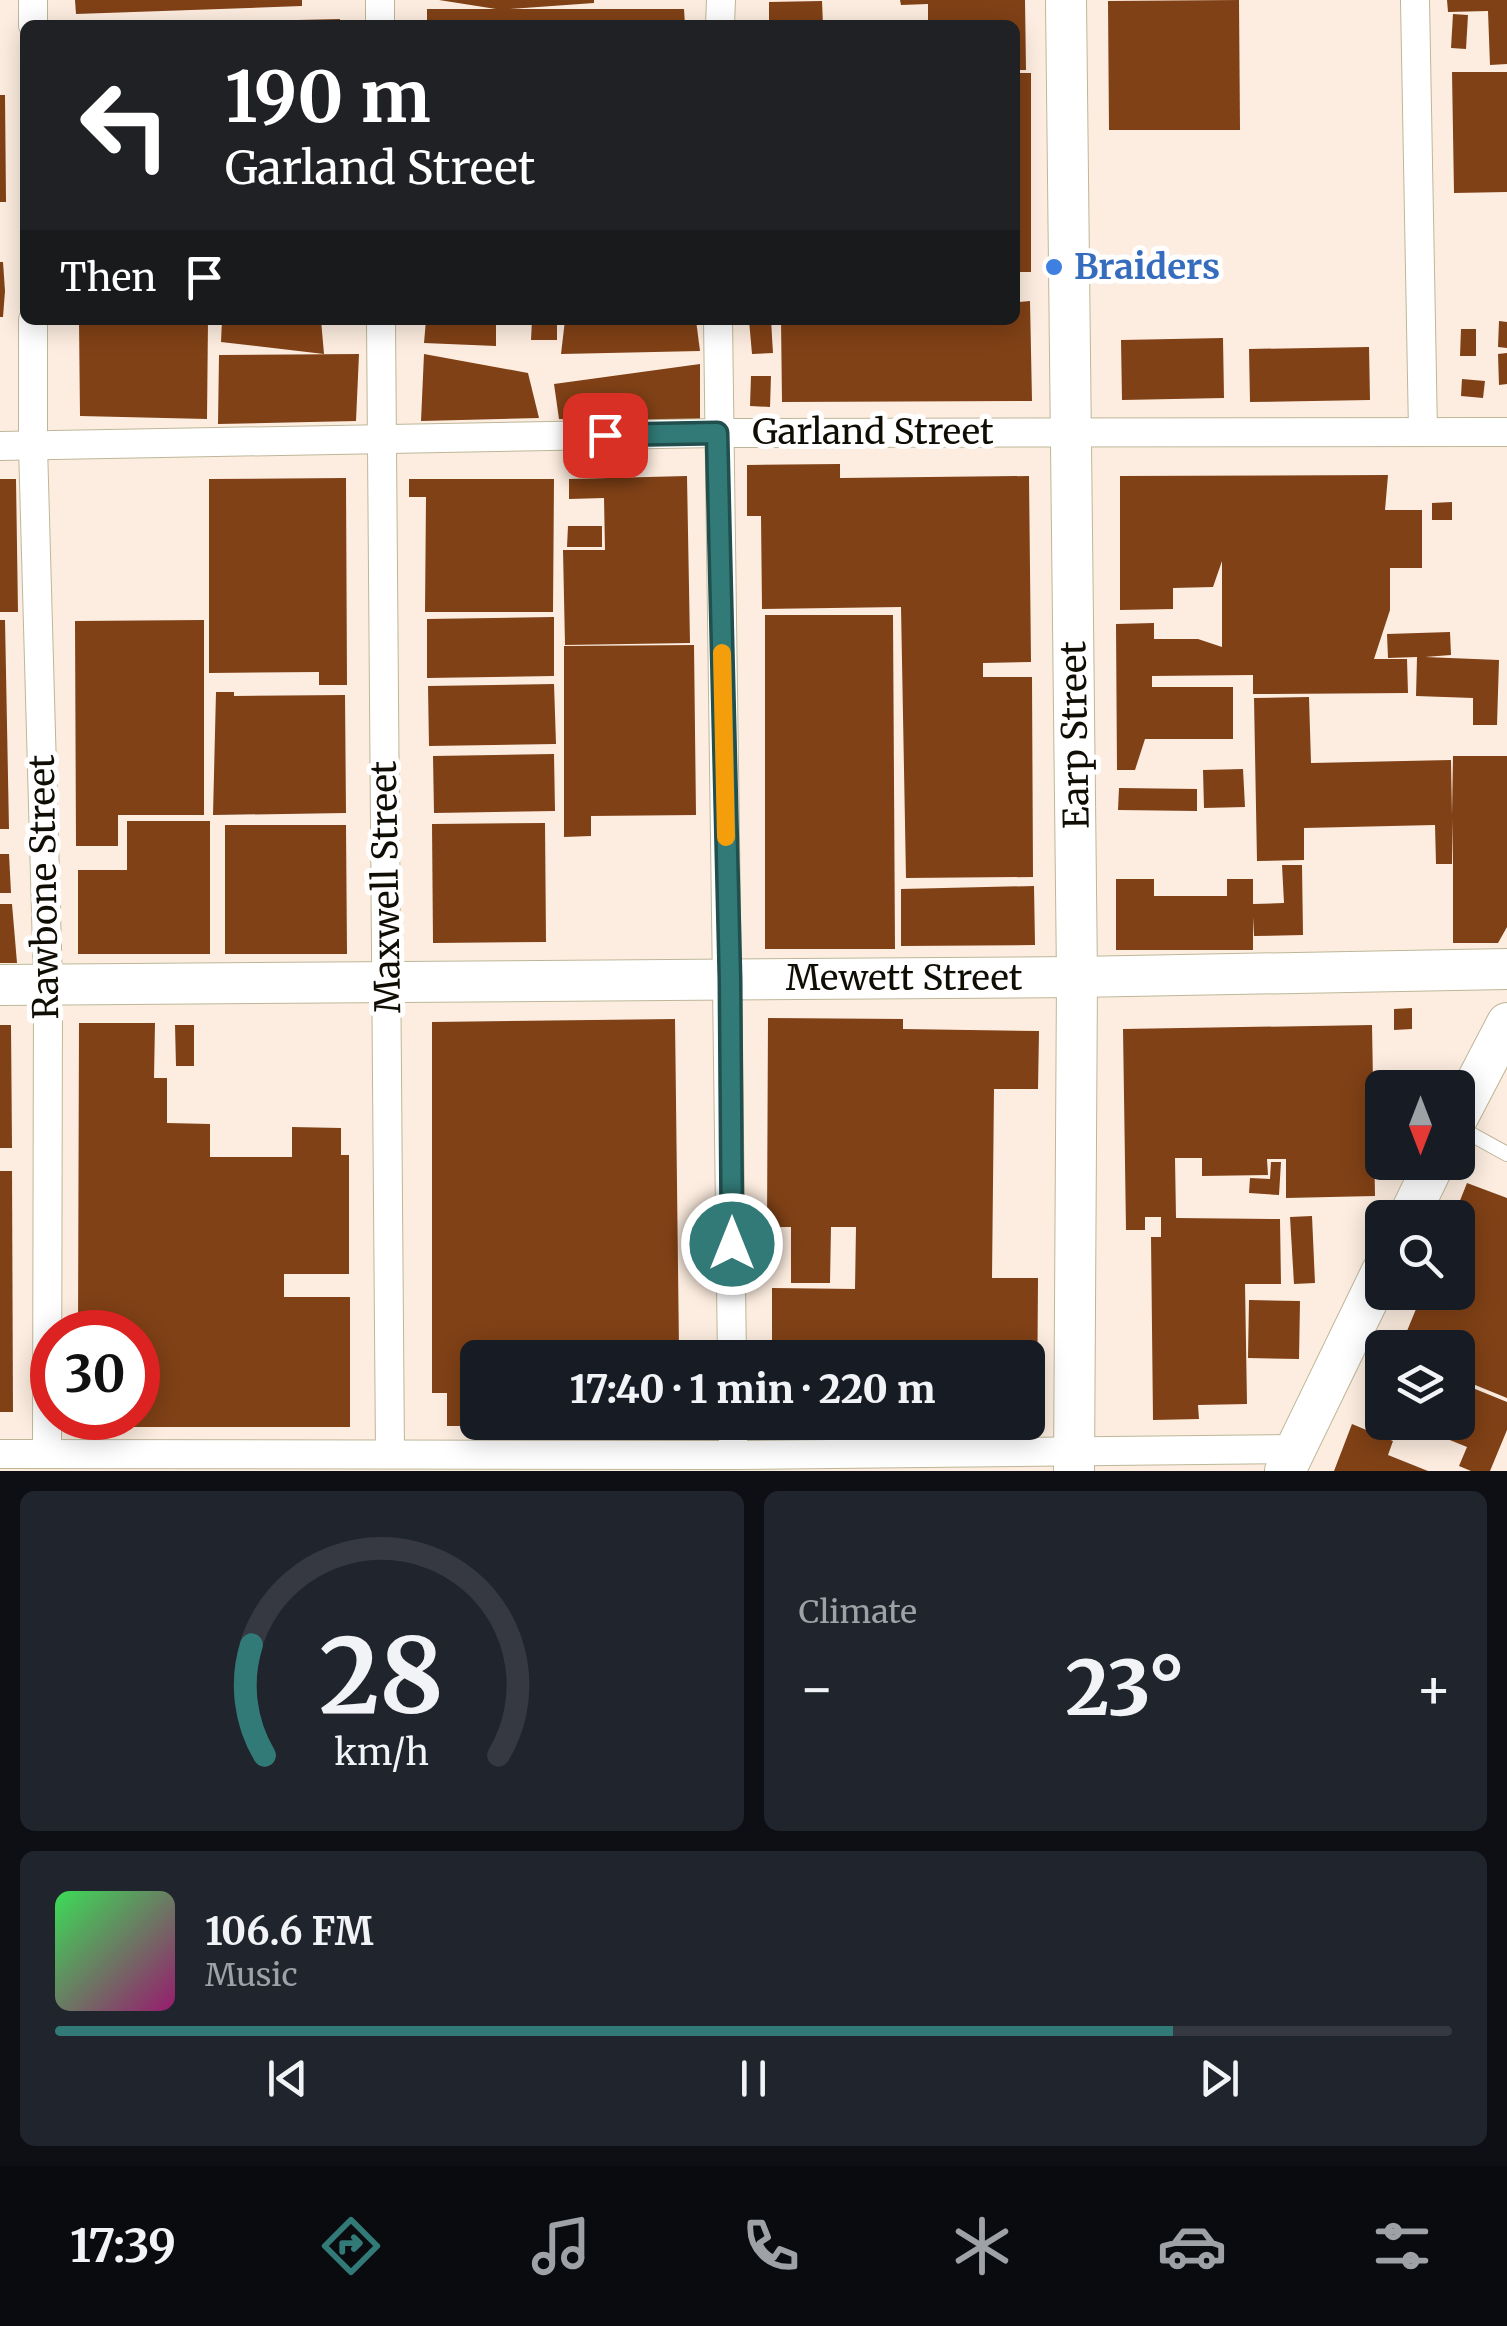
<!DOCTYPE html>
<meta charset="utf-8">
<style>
:root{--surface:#171b24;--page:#20242c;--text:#f1f3f6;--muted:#9ea1a6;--line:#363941;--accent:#317a77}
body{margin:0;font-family:Merriweather,serif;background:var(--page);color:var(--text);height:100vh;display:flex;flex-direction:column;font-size:38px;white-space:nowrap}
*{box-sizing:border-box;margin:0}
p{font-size:32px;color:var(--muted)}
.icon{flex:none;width:55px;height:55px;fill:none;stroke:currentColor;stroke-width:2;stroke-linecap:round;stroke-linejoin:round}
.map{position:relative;height:1471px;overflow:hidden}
.drawer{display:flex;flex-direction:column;gap:20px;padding:20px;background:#0d0f14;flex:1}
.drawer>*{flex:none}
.banner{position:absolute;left:20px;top:20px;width:1000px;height:305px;border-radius:15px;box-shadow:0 5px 25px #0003;background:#202124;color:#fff;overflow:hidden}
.needle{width:65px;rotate:180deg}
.controls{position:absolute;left:1365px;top:1070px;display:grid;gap:20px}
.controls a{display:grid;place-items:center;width:110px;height:110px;border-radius:15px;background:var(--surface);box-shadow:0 5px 25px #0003;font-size:50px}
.speed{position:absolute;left:30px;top:1310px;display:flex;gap:20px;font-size:50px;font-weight:700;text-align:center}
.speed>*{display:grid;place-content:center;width:130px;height:130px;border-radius:50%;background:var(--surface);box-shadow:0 5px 25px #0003;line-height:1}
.speed .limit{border:15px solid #d22;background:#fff;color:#111}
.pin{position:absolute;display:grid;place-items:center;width:85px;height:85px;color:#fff;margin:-42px;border-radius:20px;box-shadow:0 5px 15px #0006}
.me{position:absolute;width:110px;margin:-55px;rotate:0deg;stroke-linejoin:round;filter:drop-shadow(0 0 8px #0008)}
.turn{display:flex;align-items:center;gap:35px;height:210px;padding:0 40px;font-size:45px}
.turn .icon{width:130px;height:130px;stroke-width:2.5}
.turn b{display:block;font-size:70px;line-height:85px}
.then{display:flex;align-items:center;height:95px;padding:0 40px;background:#0003;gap:20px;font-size:38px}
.big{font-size:75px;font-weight:800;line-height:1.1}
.drawer .widget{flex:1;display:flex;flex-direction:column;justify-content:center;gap:15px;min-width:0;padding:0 35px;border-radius:15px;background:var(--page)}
.drawer .dial{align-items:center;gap:0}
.dial svg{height:260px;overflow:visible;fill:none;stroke:var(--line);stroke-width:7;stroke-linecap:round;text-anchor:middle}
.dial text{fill:var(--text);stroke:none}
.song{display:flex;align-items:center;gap:30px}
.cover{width:120px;height:120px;border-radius:15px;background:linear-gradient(135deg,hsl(130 70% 55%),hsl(320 70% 35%))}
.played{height:10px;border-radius:5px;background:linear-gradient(90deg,var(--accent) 80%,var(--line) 80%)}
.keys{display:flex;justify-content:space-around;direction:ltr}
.heat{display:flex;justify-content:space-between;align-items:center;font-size:55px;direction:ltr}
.drawer .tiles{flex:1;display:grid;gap:20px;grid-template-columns:1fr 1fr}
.widget:last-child{grid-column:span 2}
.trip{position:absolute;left:460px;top:1340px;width:585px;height:100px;border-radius:15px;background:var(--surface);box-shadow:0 5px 25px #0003;font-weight:800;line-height:100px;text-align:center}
.menu{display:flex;height:160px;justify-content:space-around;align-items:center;background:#090b0e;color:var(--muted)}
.menu .icon{width:70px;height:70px}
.menu .on{color:var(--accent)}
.menu b{font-size:45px;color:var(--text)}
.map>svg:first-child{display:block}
.industrial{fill:#fdede0;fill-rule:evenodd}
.building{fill:#804116}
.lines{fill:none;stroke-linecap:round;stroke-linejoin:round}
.lane-casing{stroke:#bdb798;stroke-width:16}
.street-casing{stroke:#bdb798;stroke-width:30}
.secondary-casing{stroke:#bdb798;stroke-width:42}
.lane{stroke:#fff;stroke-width:14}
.street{stroke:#fff;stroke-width:28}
.secondary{stroke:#fff;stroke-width:40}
.route-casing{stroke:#204f4d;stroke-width:25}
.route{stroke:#317a77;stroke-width:18}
.slow{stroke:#f59e0b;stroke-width:18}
.shop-dot{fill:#3f7fe0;stroke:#fff;stroke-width:4}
.labels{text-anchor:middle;stroke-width:10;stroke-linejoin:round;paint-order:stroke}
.shop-label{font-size:35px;font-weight:bold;fill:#366cbe;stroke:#fff;text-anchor:start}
.street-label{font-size:35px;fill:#0f0d04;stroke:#fff}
</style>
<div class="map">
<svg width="1507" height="1471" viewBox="0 0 1507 1471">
<rect width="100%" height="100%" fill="#fffbe8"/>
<path class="industrial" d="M0 0H1507V1471H0ZM25 25H1015V320H25ZM1382 1088H1458V1162H1382ZM1382 1218H1458V1292H1382ZM52 1332H138V1418H52ZM1382 1348H1458V1422H1382ZM478 1358H1028V1422H478Z"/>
<g class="building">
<polygon points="75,0 302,0 302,6 76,14"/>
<polygon points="439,0 594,0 594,3 510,9 684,9 685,25 427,25 427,9 496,9"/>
<polygon points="900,0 1025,0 1026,70 1015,70 1015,25 1000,25 1000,20 928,20 928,4 901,5"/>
<polygon points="1239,0 1240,130 1109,130 1108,1"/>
<polygon points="1447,0 1507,0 1507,64 1490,65 1488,11 1448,12"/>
<polygon points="822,1 823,25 769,25 769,2"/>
<polygon points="1453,14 1468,15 1466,49 1451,48"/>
<polygon points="340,19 340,25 214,25 214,22"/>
<polygon points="1452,72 1507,72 1507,192 1454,193"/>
<polygon points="1015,73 1031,73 1031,272 1019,272 1019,302 1030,301 1032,401 782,402 781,320 1015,320"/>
<polygon points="0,95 5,95 6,202 0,202"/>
<polygon points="0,262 3,262 5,291 3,317 0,317"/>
<polygon points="79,320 208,320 207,419 80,416"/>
<polygon points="222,320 321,320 324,354 221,342"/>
<polygon points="426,320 496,320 496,346 424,343"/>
<polygon points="532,320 557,320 557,340 531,340"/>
<polygon points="565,320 696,320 700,351 561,354"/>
<polygon points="749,320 771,320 773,353 752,354"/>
<polygon points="1499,321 1507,322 1507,348 1498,347"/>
<polygon points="1461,329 1476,329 1476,356 1460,356"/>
<polygon points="1223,338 1224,398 1122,400 1121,340"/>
<polygon points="1369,347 1370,400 1250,402 1249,349"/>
<polygon points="1507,353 1507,384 1499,385 1498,354"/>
<polygon points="359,354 356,421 218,424 219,355"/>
<polygon points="424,354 528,373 539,418 421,421"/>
<polygon points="700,364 700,425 559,419 554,384"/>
<polygon points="751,376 771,376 770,407 750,406"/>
<polygon points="1462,379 1485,381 1483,398 1461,396"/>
<polygon points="840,464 840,478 1029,476 1031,662 983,663 983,677 1032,677 1033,877 906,878 901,607 762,609 761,516 747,516 747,465"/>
<polygon points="1388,475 1385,510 1422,510 1422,568 1390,568 1390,610 1374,659 1407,659 1408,693 1253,694 1253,675 1152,676 1152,687 1233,687 1233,739 1145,739 1135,770 1117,770 1116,624 1154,623 1154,639 1198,639 1222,647 1222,561 1213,587 1173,588 1173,609 1120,610 1120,476"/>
<polygon points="687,476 690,643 565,645 563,550 605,550 604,498 569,499 569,479"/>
<polygon points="346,478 347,685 319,685 319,672 209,673 209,479"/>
<polygon points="0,479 16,479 18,612 0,612"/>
<polygon points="409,479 554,479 553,612 425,612 426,497 409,497"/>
<polygon points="1452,502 1452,520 1432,520 1432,503"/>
<polygon points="568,526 602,526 602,547 567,547"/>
<polygon points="765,615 893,615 895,949 765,949"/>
<polygon points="554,617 554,676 427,678 427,619"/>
<polygon points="0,620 5,620 9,829 0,829"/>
<polygon points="204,620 204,815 118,815 118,846 76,846 75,621"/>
<polygon points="1450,632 1451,655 1425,657 1499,660 1497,725 1473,725 1473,698 1416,696 1417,657 1388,658 1387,634"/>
<polygon points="694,645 696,815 591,816 591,836 564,837 564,646"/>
<polygon points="554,684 556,744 429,746 428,686"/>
<polygon points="216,692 234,692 234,696 345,695 346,813 213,815"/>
<polygon points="1309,697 1311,763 1451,760 1452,815 1453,756 1507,756 1507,927 1498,943 1453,943 1453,819 1452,864 1436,864 1435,825 1304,828 1304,860 1257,861 1254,698"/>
<polygon points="554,754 555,811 434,813 433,756"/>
<polygon points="1243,769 1245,807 1204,808 1203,770"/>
<polygon points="1119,788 1197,789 1197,811 1118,810"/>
<polygon points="127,821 210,821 210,954 78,954 78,870 127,870"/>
<polygon points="545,823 546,942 433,943 432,824"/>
<polygon points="225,825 346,825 347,954 225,954"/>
<polygon points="0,854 9,854 11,893 0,893"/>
<polygon points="1282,865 1302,865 1303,935 1254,936 1253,917 1253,950 1116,950 1116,879 1154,879 1154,896 1227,896 1227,879 1253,879 1253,904 1284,903"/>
<polygon points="1034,886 1035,945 901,946 901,889"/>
<polygon points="0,904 12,904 17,963 0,963"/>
<polygon points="1412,1008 1412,1029 1394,1030 1394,1009"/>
<polygon points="768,1018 903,1019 903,1029 1039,1031 1038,1089 994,1089 992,1278 1038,1278 1037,1421 1028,1421 1028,1358 772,1358 772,1288 855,1289 856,1227 831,1227 830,1283 791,1283 791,1227 767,1227"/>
<polygon points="675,1019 679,1349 604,1350 604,1358 478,1358 477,1426 447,1426 447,1393 432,1393 432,1022"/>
<polygon points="79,1023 155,1023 154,1078 167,1078 167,1123 210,1124 210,1157 292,1157 292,1127 341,1128 341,1155 349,1155 349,1274 284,1274 284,1297 350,1297 350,1427 78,1427 78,1418 138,1418 138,1332 78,1332"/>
<polygon points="0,1025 11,1025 12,1148 0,1148"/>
<polygon points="175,1025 194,1025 194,1066 176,1066"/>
<polygon points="1372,1025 1375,1196 1286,1198 1286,1159 1267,1159 1268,1175 1202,1176 1202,1158 1175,1158 1176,1218 1280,1219 1281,1284 1245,1284 1247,1404 1198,1405 1199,1419 1153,1420 1151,1237 1161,1237 1161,1217 1145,1217 1145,1230 1126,1230 1123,1029"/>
<polygon points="1271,1162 1281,1162 1279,1195 1249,1193 1250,1178 1270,1179"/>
<polygon points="0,1171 12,1171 13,1412 0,1412"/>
<polygon points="1467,1183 1507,1198 1507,1398 1458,1378 1458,1348 1400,1348 1423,1292 1458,1292 1458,1218 1453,1218"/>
<polygon points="1312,1216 1315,1283 1294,1284 1290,1217"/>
<polygon points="1249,1300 1300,1301 1299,1359 1248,1358"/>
<polygon points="1382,1380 1382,1422 1367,1416"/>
<polygon points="1458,1382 1507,1402 1507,1430 1490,1471 1471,1471 1459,1466 1467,1447 1408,1423 1458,1422"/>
<polygon points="1352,1424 1393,1441 1388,1455 1428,1471 1334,1471"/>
</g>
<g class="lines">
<g class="lane-casing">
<polyline id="lane" points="1458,1127 1507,1154"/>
</g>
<g class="street-casing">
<g id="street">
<polyline points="33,0 33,25"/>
<polyline points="380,0 380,25"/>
<polyline points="1415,0 1423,432"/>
<polyline points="720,25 721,0"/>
<polyline points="33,320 33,446 48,985 47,1454"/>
<polyline points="381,320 390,1454"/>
<polyline points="718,320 732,1358"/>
<polyline points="0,446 717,433 1507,432"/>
<polyline points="733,1422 733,1455"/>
<polyline points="0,1454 733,1455 1296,1449"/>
</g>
</g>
<g class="secondary-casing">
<g id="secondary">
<polyline points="1066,0 1077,977 1074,1471"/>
<polyline points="0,985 1077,977 1507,969"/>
<polyline points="1458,1117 1507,1023"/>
<polyline points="1408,1218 1435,1162"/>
<polyline points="1285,1471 1382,1271"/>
</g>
</g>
<use href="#lane" class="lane"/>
<use href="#street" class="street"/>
<use href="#secondary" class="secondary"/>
</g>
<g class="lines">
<g class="route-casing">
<polyline id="route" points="605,435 717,433 730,980 732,1244"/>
</g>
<use href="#route" class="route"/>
<polyline class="slow" points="722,653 726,837"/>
</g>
<circle class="shop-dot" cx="1054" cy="267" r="10"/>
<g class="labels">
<g class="shop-label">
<text x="1074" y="279">Braiders</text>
</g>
<g class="street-label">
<text x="873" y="444">Garland Street</text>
<text transform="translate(1075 735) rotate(-91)" y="12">Earp Street</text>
<text transform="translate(44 887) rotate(-91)" y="12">Rawbone Street</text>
<text transform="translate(386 887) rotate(-91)" y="12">Maxwell Street</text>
<text x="904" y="990">Mewett Street</text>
</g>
</g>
</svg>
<div class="controls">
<a><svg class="needle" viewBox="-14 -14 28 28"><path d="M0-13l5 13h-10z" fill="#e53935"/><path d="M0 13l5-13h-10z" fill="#9ea1a6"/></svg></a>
<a><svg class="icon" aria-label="search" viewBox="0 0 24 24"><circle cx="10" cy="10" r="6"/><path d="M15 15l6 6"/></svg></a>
<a><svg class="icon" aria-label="layers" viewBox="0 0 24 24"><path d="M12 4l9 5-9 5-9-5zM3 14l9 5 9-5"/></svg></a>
</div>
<div class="speed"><div class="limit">30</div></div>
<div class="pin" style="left:605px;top:435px;background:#d93025"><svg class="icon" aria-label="arrive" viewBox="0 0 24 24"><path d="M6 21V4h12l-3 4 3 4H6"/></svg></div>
<svg class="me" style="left:732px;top:1244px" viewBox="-20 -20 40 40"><circle r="17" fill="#317a77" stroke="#fff" stroke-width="3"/><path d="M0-11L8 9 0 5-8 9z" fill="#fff"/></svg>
<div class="trip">17:40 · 1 min · 220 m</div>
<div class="banner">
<div class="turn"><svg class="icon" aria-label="left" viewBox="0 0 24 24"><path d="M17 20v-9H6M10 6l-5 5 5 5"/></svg><div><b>190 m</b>Garland Street</div></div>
<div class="then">Then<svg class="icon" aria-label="arrive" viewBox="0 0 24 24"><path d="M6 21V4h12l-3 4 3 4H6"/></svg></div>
</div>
</div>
<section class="drawer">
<div class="tiles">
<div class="widget dial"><svg viewBox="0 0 100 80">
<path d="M14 69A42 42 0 1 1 86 69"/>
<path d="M14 69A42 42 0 0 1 10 35" stroke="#317a77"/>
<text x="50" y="56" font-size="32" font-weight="700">28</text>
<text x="50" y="72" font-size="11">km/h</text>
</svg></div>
<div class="widget"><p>Climate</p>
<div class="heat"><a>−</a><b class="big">23°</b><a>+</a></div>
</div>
<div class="widget">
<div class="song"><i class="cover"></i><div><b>106.6 FM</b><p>Music</p></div></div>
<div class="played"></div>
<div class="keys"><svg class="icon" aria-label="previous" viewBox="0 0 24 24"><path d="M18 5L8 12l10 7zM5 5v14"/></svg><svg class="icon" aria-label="pause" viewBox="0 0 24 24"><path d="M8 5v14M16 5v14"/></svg><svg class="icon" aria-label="next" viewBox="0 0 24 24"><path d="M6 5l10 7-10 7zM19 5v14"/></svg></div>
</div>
</div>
</section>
<nav class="menu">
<b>17:39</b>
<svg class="icon on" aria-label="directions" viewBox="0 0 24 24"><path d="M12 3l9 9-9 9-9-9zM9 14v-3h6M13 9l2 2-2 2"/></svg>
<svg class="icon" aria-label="music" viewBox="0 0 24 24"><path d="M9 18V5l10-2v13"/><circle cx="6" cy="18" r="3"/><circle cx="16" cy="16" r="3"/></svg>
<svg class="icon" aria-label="phone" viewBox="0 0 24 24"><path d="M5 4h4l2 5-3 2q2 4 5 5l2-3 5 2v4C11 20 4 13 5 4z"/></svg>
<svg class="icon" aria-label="climate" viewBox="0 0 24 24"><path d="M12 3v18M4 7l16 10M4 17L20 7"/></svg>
<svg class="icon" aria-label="car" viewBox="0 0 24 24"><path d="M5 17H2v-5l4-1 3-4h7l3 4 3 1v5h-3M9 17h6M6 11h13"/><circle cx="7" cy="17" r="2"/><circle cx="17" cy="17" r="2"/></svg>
<svg class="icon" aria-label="filters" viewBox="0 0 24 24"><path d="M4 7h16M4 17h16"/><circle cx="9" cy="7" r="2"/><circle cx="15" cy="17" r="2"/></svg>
</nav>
